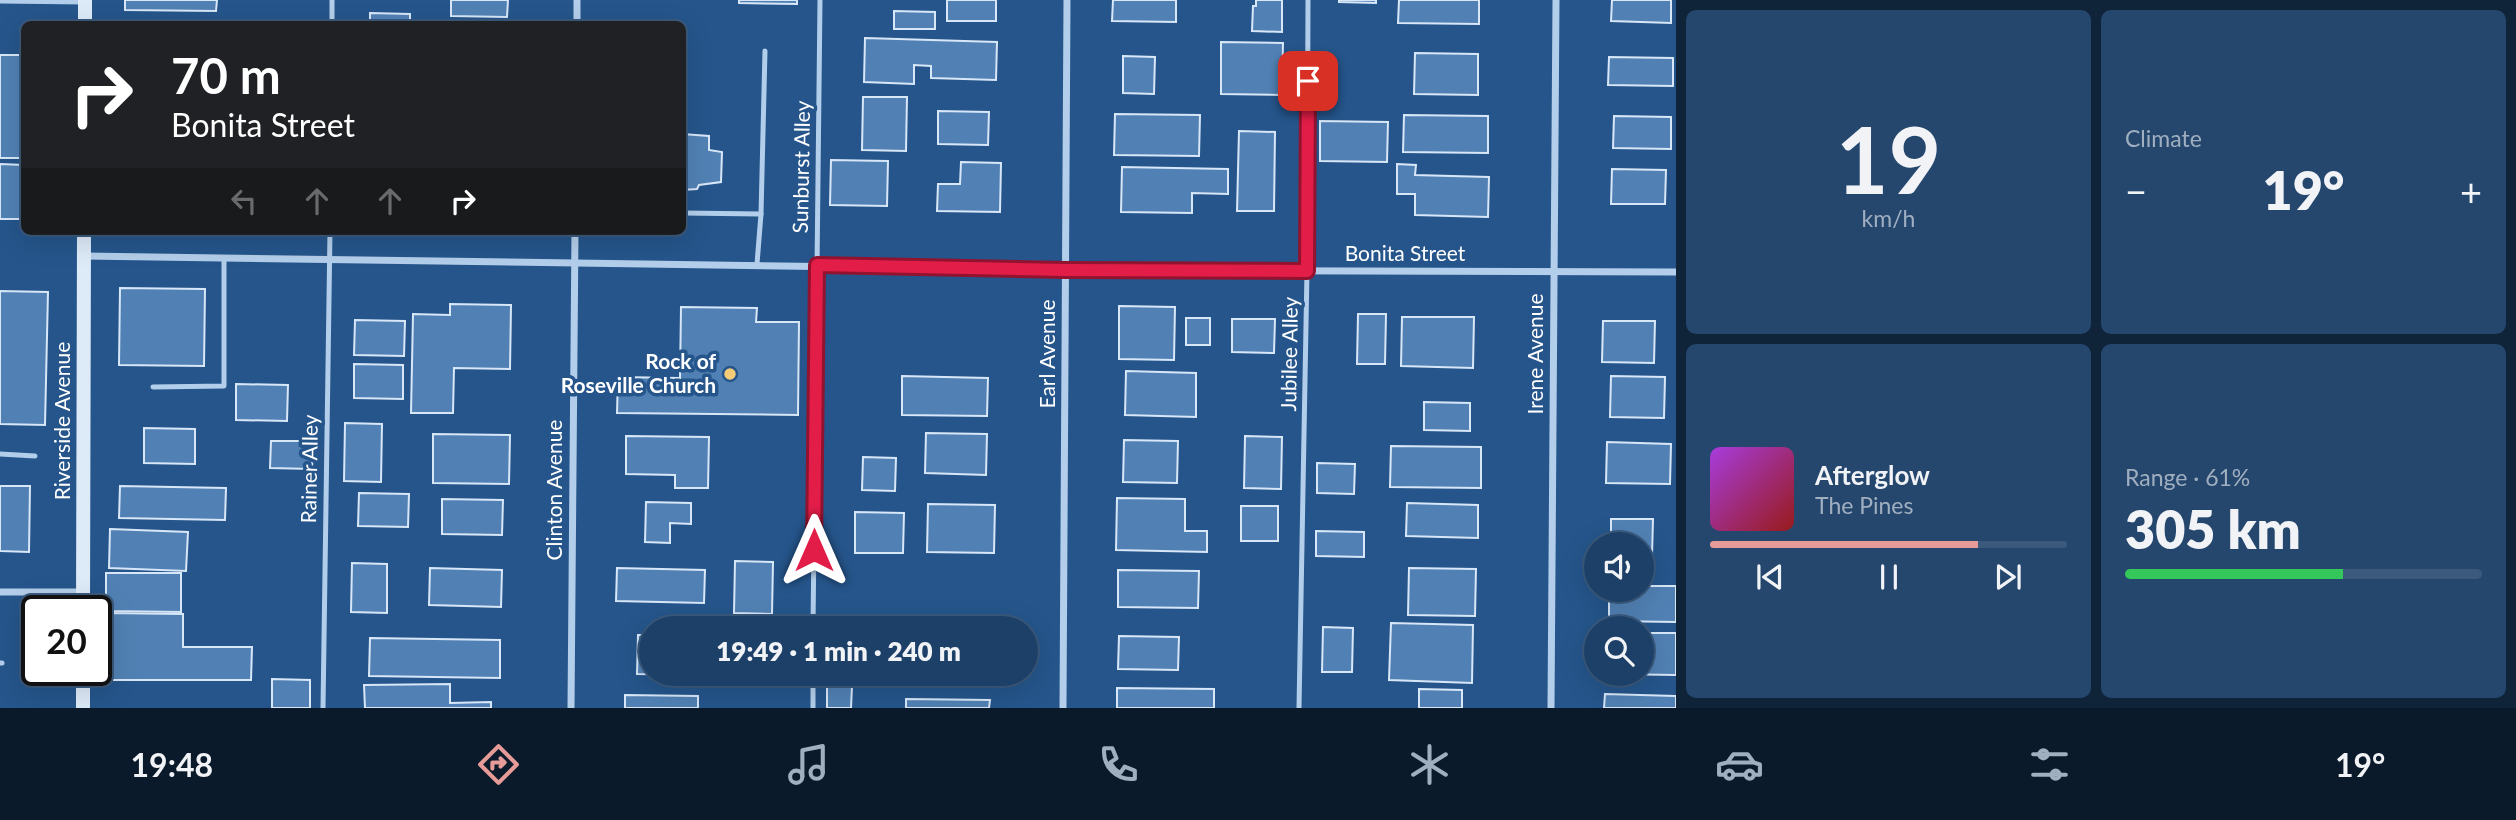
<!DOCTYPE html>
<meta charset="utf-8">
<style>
:root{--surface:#1c4068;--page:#25476e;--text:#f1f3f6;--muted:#a0afc0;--line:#3a597c;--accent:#e69b98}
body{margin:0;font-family:Lato,sans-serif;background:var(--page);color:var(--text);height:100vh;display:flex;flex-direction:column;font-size:26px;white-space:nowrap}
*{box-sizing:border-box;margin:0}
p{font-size:23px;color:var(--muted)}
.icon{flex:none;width:38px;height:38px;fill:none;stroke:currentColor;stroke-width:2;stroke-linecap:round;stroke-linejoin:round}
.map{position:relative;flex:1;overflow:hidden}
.sheet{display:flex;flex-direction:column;gap:10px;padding:10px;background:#0f2339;width:840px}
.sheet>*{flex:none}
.hud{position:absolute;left:21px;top:21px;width:665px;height:214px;border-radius:10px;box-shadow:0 7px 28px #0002,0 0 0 2px var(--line);background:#202124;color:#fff;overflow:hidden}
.controls{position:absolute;left:1584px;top:532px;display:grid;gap:14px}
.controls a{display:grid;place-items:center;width:70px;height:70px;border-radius:50%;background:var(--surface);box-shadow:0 7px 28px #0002,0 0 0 2px var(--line);font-size:35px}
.speed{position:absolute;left:21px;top:595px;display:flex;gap:14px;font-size:35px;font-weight:700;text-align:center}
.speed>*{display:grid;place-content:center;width:91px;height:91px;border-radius:50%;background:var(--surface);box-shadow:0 7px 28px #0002,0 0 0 2px var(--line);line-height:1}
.speed .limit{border:4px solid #111;border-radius:10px;background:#fff;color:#111}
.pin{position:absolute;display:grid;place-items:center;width:60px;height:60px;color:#fff;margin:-30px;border-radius:14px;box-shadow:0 4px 10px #0006}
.me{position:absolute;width:77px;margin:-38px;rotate:0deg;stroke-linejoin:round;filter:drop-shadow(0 0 5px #0008)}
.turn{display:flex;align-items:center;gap:24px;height:147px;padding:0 35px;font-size:32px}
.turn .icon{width:91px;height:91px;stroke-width:2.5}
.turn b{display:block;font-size:49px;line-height:60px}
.lanes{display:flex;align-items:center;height:66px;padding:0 35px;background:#0003;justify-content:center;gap:35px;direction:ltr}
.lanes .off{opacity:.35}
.big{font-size:52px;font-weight:800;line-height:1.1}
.sheet .card{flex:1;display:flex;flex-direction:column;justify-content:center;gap:10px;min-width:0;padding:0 24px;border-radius:10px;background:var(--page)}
.sheet .dial{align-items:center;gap:0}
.dial b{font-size:91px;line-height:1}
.song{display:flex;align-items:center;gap:21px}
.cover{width:84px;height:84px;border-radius:10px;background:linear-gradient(135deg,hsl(280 70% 55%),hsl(0 70% 35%))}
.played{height:7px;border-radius:4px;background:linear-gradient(90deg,var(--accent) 75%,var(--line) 75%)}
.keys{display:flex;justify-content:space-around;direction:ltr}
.heat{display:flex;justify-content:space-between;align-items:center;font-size:38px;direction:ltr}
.charge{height:10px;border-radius:5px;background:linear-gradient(90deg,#34c759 61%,var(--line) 0)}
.sheet .tiles{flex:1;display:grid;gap:10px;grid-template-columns:repeat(2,1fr)}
.trip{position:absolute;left:639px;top:616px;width:399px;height:70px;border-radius:35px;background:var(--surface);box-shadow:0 7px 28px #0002,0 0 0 2px var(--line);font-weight:800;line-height:70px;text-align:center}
.dock{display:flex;height:112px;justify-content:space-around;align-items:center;background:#0b1a2a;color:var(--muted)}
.dock .icon{width:49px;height:49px}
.dock .on{color:var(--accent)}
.dock b{font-size:32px;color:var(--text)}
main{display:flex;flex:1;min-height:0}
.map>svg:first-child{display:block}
.building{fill:#5181b4;stroke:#d7e7f8;stroke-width:2}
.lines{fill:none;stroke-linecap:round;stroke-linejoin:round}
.lane{stroke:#b3ceea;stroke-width:5}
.street{stroke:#b3ceea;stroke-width:7}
.secondary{stroke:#ddeaf8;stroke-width:14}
.route-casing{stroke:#92132f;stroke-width:18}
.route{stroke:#e11d48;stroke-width:12}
.poi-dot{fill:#f4cc77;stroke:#25558b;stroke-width:2.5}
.labels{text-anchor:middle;stroke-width:7;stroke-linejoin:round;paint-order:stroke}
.street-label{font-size:21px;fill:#fff;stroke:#25558b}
.poi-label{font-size:21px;font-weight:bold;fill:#fff;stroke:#25558b;text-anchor:end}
</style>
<main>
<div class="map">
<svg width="1676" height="708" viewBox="0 0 1676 708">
<rect width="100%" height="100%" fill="#25558b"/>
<g class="building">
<polygon points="125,0 217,0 216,11 125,10"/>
<polygon points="451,0 508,0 507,17 451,16"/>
<polygon points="739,0 797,0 797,4 739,3"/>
<rect x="947" y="0" width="49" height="21"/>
<polygon points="1113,0 1176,0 1176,22 1112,21"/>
<polygon points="1256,0 1282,0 1282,32 1252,31 1253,6 1256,6"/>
<polygon points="1339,0 1376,0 1376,3 1339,2"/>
<polygon points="1399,0 1479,0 1479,24 1398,23"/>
<polygon points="1612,0 1671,0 1671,23 1611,21"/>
<polygon points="894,11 935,12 935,29 894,29"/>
<polygon points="370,13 410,14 410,24 370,24"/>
<polygon points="865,38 997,42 996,80 931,78 931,66 914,65 914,84 864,82"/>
<polygon points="1221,42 1283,43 1282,95 1221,94"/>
<polygon points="1415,53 1478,54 1478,95 1414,94"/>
<polygon points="0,55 21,55 21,106 24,106 24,158 0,158"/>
<polygon points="1123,56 1155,57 1154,94 1123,93"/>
<polygon points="1609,57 1673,58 1673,86 1608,85"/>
<polygon points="863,97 907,97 906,151 862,150"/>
<polygon points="938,111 989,112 988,145 938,144"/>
<polygon points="1115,114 1200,115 1199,156 1114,155"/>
<polygon points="1404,115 1488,116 1488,153 1403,152"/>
<polygon points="1614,116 1671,117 1671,149 1613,148"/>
<polygon points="1320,121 1388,122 1387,162 1320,161"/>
<polygon points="1239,131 1275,132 1274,211 1237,211"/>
<polygon points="682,134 709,136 709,150 722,152 721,182 699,185 697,189 682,190"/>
<polygon points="831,160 888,161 887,206 830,205"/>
<polygon points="961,162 1001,163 1000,212 937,211 938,184 960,184"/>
<polygon points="0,164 24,165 24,219 0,219"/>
<polygon points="1397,164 1416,165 1415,175 1489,177 1488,217 1415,215 1415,194 1397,194"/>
<polygon points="1122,167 1228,169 1228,194 1192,193 1192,213 1121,212"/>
<polygon points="1612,169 1666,170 1665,204 1611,204"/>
<polygon points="120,288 205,289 204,366 119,365"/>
<polygon points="0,291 48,292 45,425 0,424"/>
<polygon points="450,304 511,305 510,369 454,368 453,413 411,413 413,314 450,315"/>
<polygon points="1119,306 1175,307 1174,360 1119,359"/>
<polygon points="681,307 757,308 756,322 799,322 798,415 617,413 618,377 680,378"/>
<polygon points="1358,314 1386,314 1385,364 1357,364"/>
<polygon points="1402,317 1474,317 1473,368 1401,366"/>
<rect x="1186" y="318" width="24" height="27"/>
<polygon points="1232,319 1275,319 1274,353 1232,352"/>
<polygon points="355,320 405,321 404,356 354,355"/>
<polygon points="1603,321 1655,321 1654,363 1602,362"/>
<polygon points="354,364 403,365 403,399 354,398"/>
<polygon points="1126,371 1196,373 1196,417 1125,415"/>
<polygon points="902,376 988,378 987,416 902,415"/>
<polygon points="1611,376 1665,377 1664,418 1610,417"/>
<polygon points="236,384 288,385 287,421 236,420"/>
<polygon points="1424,402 1470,403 1470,431 1424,430"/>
<polygon points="345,423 382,424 381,482 344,481"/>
<polygon points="144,428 195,429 195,464 144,463"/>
<polygon points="926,433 987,434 986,475 925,473"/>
<polygon points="433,434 510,435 509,484 433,483"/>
<polygon points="626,436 709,437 708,488 675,488 675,475 626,474"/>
<polygon points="1245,436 1282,437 1281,489 1244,488"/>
<polygon points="1124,440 1178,441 1177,483 1123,482"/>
<polygon points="271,441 313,441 312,469 270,468"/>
<polygon points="1607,442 1671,444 1670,484 1606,483"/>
<polygon points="1391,446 1481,447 1481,488 1390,487"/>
<polygon points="863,457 896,458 895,491 862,490"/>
<polygon points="1317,463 1355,464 1354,494 1317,493"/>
<polygon points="0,486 30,486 29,552 0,551"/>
<polygon points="120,486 226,488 225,520 119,518"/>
<polygon points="359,493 409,494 408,527 358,526"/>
<polygon points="1117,498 1185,499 1185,531 1207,531 1207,552 1116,550"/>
<polygon points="442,499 503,500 502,535 442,534"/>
<polygon points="646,502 691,503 691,524 670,523 670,543 645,542"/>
<polygon points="1407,503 1478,505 1478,538 1406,536"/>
<polygon points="928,504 995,505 994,553 927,552"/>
<rect x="1241" y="506" width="37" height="35"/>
<polygon points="855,512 904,513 903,553 855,553"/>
<polygon points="1611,519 1653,519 1652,556 1642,556 1642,544 1611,544"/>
<polygon points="110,529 188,532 186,571 109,568"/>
<polygon points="1316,531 1364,532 1364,557 1316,556"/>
<polygon points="735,561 773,562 772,614 734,613"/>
<polygon points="352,563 387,564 387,613 351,612"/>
<polygon points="430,568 502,570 501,607 429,605"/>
<polygon points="617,568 705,570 704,603 616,601"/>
<polygon points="1409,568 1476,569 1475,616 1408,615"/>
<polygon points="1118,570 1199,571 1198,608 1118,607"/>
<polygon points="106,573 181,573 181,612 106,611"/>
<polygon points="1642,586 1676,586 1676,622 1609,621 1609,590 1642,590"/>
<polygon points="108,613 183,614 183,647 252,647 251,680 107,680"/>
<polygon points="747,619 799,620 799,628 747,628"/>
<polygon points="1391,623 1473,625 1472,683 1389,680"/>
<polygon points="1323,627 1353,628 1352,672 1322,672"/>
<polygon points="1642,633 1676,633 1676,675 1610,674 1642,674"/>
<polygon points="638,635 651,635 651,674 707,675 637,674"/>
<polygon points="1119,636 1179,637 1178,670 1118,669"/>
<polygon points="370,638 500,640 500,678 369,676"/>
<polygon points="272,679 310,680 310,708 272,708"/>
<polygon points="450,684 450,703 491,702 491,708 365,708 364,685"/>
<polygon points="827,686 852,686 851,708 827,708"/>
<polygon points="1117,688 1214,689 1214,708 1117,708"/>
<polygon points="1419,689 1462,690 1462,708 1419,708"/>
<polygon points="1605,694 1676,696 1676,708 1604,708"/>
<polygon points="625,695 698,696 698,708 625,708"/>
<polygon points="906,699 990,700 989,708 906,708"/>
</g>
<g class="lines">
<g class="lane">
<polyline points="332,24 332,0"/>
<polyline points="682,213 761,214"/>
<polyline points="757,264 761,214 765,51"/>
<polyline points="153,387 224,386 224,258"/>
<polyline points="0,454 35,456"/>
<polyline points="813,628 820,0"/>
<polyline points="0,663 2,663"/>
<polyline points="323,708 330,231"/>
<polyline points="813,708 813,674"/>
<polyline points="1299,708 1307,271 1308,0"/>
</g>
<g class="street">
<polyline points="0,0 85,1"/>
<polyline points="577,24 577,0"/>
<polyline points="84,256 1066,270 1676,272"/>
<polyline points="0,592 83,592"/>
<polyline points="571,708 575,231"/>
<polyline points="1063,708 1067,0"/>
<polyline points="1551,708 1556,0"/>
</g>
<g class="secondary">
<polyline points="85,24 85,0"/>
<polyline points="83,611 84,231"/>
<polyline points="83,708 83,670"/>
</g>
</g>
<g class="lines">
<g class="route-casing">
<polyline id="route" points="814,550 817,265 1066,270 1307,271 1308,81"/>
</g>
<use href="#route" class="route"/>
</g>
<circle class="poi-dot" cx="730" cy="374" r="7"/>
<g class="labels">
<g class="street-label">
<text transform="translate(802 167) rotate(-89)" y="7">Sunburst Alley</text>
<text x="1405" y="261">Bonita Street</text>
<text transform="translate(1048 354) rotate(-90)" y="7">Earl Avenue</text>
<text transform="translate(1290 354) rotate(-89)" y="7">Jubilee Alley</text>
<text transform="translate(1536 354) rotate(-90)" y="7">Irene Avenue</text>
<text transform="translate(63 421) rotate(-90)" y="7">Riverside Avenue</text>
<text transform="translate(310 469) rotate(-89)" y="7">Rainer Alley</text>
<text transform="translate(555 490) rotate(-90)" y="7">Clinton Avenue</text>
</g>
<g class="poi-label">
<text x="716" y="369">Rock of<tspan x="716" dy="24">Roseville Church</tspan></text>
</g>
</g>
</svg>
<div class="controls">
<a><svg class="icon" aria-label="sound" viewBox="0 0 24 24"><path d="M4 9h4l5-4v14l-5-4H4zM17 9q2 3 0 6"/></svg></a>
<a><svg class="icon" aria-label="search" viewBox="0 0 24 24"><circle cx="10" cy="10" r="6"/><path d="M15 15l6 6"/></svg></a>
</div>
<div class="speed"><div class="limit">20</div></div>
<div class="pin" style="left:1308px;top:81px;background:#d93025"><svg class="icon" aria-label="arrive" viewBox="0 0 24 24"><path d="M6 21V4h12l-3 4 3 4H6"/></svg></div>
<svg class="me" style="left:814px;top:550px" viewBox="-20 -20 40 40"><path d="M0-17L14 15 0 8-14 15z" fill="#e11d48" stroke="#fff" stroke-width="4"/></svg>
<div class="trip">19:49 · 1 min · 240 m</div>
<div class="hud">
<div class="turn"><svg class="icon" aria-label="right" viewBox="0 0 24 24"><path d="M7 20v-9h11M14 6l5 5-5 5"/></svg><div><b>70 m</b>Bonita Street</div></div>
<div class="lanes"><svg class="icon off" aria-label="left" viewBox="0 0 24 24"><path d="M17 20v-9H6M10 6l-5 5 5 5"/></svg><svg class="icon off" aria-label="ahead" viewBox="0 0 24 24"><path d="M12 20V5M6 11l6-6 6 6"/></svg><svg class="icon off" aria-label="ahead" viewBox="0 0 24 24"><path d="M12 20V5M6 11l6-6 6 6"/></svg><svg class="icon" aria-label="right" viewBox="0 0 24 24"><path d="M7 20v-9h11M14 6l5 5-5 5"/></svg></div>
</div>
</div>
<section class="sheet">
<div class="tiles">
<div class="card dial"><b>19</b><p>km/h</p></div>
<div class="card"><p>Climate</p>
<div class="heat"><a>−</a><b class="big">19°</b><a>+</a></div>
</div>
<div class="card">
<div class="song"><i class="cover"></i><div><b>Afterglow</b><p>The Pines</p></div></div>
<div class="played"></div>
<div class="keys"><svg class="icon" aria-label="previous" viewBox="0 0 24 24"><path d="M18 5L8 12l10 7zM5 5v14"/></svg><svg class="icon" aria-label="pause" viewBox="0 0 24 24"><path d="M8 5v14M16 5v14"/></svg><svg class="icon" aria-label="next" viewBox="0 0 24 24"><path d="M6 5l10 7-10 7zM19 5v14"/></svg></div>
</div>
<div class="card"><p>Range · 61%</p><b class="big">305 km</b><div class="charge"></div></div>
</div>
</section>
</main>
<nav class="dock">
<b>19:48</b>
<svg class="icon on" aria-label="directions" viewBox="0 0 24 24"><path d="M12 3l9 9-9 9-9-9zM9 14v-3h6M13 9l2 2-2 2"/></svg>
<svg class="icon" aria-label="music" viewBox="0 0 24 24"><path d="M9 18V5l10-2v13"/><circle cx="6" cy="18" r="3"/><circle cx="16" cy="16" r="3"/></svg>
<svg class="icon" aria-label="phone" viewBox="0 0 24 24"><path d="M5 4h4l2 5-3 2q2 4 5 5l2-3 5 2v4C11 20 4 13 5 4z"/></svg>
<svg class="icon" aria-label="climate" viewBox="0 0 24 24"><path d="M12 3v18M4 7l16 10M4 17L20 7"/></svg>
<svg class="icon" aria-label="car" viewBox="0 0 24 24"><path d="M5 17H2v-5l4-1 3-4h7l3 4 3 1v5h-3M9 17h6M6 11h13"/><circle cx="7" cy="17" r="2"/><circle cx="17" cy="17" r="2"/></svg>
<svg class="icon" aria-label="filters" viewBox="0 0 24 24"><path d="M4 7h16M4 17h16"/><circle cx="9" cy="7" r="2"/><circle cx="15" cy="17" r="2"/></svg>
<b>19°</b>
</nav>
